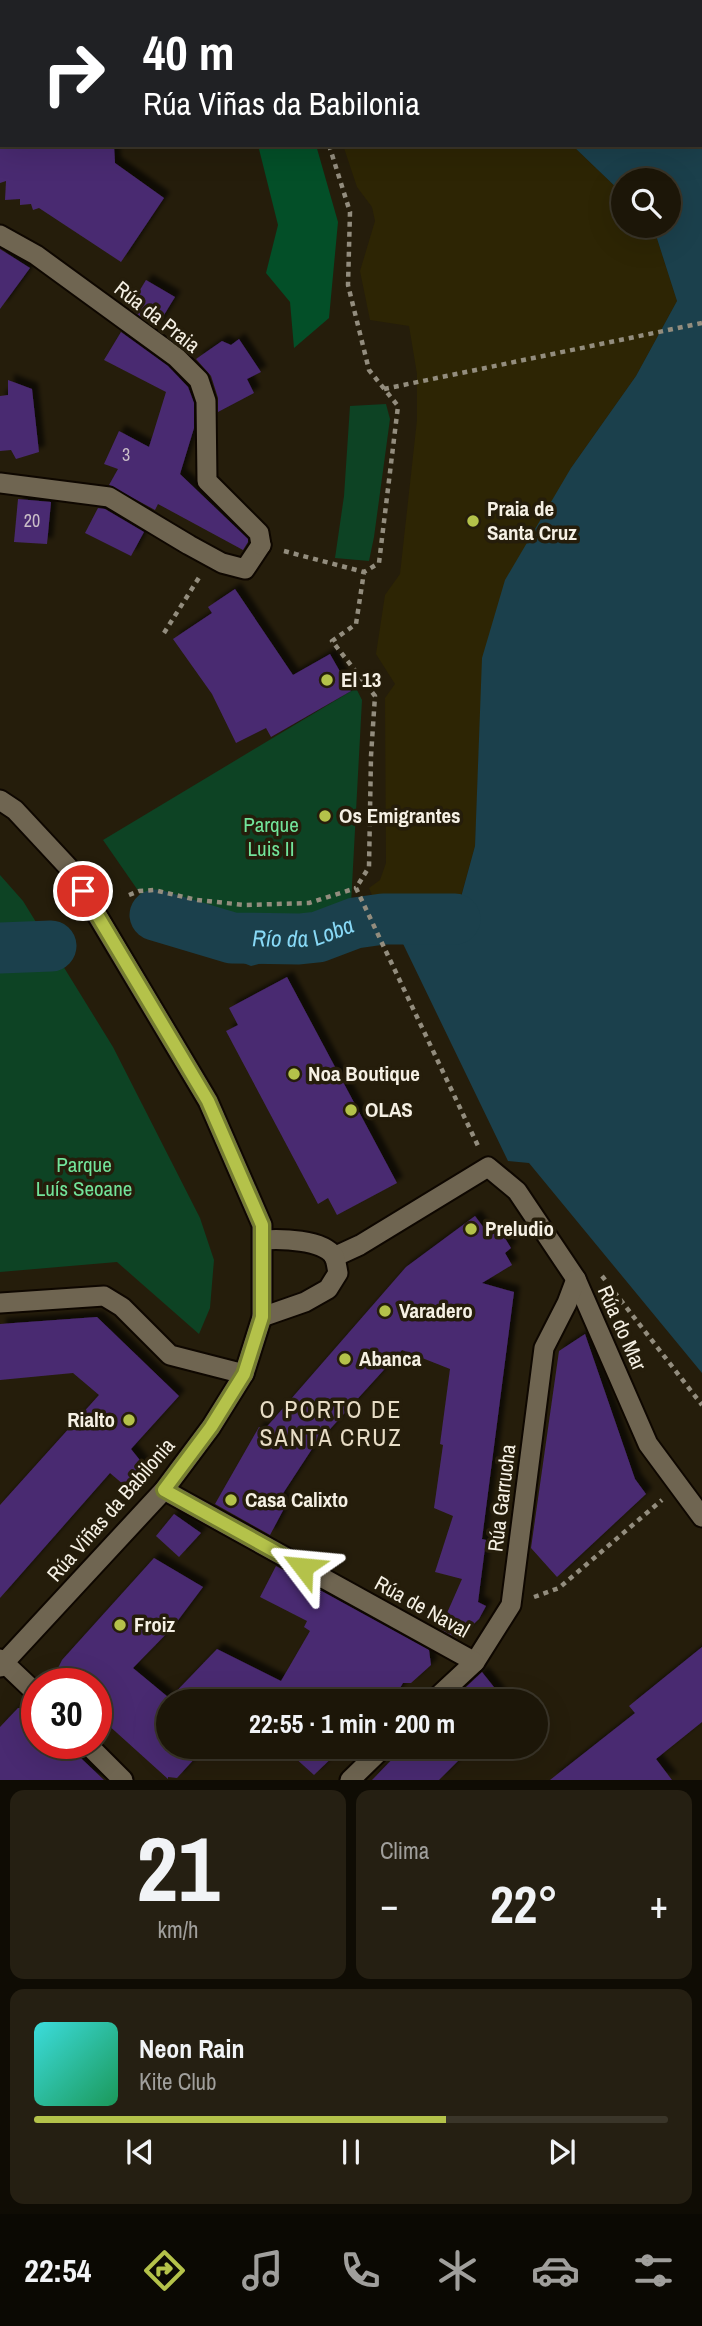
<!DOCTYPE html>
<html lang="es">
<meta charset="utf-8">
<style>
:root{--surface:#1c1608;--page:#251f12;--text:#f1f3f6;--muted:#a09f9c;--line:#3a3529;--accent:#b4c24a}
body{margin:0;font-family:"Archivo Narrow",sans-serif;background:var(--page);color:var(--text);height:100vh;display:flex;flex-direction:column;font-size:26px;white-space:nowrap}
*{box-sizing:border-box;margin:0}
p{font-size:23px;color:var(--muted)}
.icon{flex:none;width:38px;height:38px;fill:none;stroke:currentColor;stroke-width:2;stroke-linecap:round;stroke-linejoin:round}
.map{position:relative;height:1780px;overflow:hidden}
.panel{display:flex;flex-direction:column;gap:10px;padding:10px;background:#0f0c04;flex:1}
.panel>*{flex:none}
.banner{position:absolute;left:0px;top:0px;width:704px;height:147px;box-shadow:0 7px 28px #0002,0 0 0 2px var(--line);background:#202124;color:#fff;overflow:hidden}
.tools{position:absolute;left:611px;top:168px;display:grid;gap:14px}
.tools a{display:grid;place-items:center;width:70px;height:70px;border-radius:50%;background:var(--surface);box-shadow:0 7px 28px #0002,0 0 0 2px var(--line);font-size:35px}
.speed{position:absolute;left:21px;top:1668px;display:flex;gap:14px;font-size:35px;font-weight:700;text-align:center}
.speed>*{display:grid;place-content:center;width:91px;height:91px;border-radius:50%;background:var(--surface);box-shadow:0 7px 28px #0002,0 0 0 2px var(--line);line-height:1}
.speed .limit{border:10px solid #d22;background:#fff;color:#111}
.pin{position:absolute;display:grid;place-items:center;width:60px;height:60px;color:#fff;margin:-30px;border:4px solid #fff;border-radius:50%;box-shadow:0 2px 7px #0007}
.me{position:absolute;width:77px;margin:-38px;rotate:299deg;stroke-linejoin:round;filter:drop-shadow(0 0 5px #0008)}
.turn{display:flex;align-items:center;gap:24px;height:147px;padding:0 28px;font-size:32px}
.turn .icon{width:91px;height:91px;stroke-width:2.5}
.turn b{display:block;font-size:49px;line-height:60px}
.big{font-size:52px;font-weight:700;line-height:1.1}
.panel .tile{flex:1;display:flex;flex-direction:column;justify-content:center;gap:10px;min-width:0;padding:0 24px;border-radius:14px;background:var(--page)}
.panel .dial{align-items:center;gap:0}
.dial b{font-size:91px;line-height:1}
.song{display:flex;align-items:center;gap:21px}
.cover{width:84px;height:84px;border-radius:10px;background:linear-gradient(135deg,hsl(180 70% 55%),hsl(150 70% 35%))}
.played{height:7px;border-radius:4px;background:linear-gradient(90deg,var(--accent) 65%,var(--line) 65%)}
.keys{display:flex;justify-content:space-around;direction:ltr}
.heat{display:flex;justify-content:space-between;align-items:center;font-size:38px;direction:ltr}
.panel .tiles{flex:1;display:grid;gap:10px;grid-template-columns:1fr 1fr}
.tile:last-child{grid-column:span 2}
.trip{position:absolute;left:156px;top:1689px;width:392px;height:70px;border-radius:35px;background:var(--surface);box-shadow:0 7px 28px #0002,0 0 0 2px var(--line);font-weight:700;line-height:70px;text-align:center}
.dock{display:flex;height:112px;justify-content:space-around;align-items:center;background:#0b0903;color:var(--muted)}
.dock .icon{width:49px;height:49px}
.dock .current{color:var(--accent)}
.dock b{font-size:32px;color:var(--text)}
.map>svg:first-child{display:block}
.green{fill:#0d4324}
.forest{fill:#034f28}
.sand{fill:#2d2504}
.water{fill:#1b404c}
.lines{fill:none;stroke-linecap:round;stroke-linejoin:round}
.river{stroke:#1b404c;stroke-width:51}
.building{fill:#492a71;filter:url(#shadow)}
.pedestrian-casing{stroke:#0e0700;stroke-width:23}
.minor-casing{stroke:#0e0700;stroke-width:23}
.secondary-casing{stroke:#0e0700;stroke-width:23}
.path{stroke:#938d7e;stroke-width:4.5;stroke-dasharray:5 5;stroke-linecap:butt}
.pedestrian{stroke:#6f6551;stroke-width:19}
.minor{stroke:#6f6551;stroke-width:19}
.secondary{stroke:#6f6551;stroke-width:19}
.route-casing{stroke:#757e30;stroke-width:18}
.route{stroke:#b4c24a;stroke-width:12}
.poi-dot{fill:#b4c24a;stroke:#251d0b;stroke-width:2.5}
.labels{text-anchor:middle;stroke-width:7;stroke-linejoin:round;paint-order:stroke}
.number-label{font-size:18px;fill:#cabec7}
.street-label{font-size:21px;fill:#f5f0e4;stroke:#251d0b}
.poi-label{font-size:21px;font-weight:bold;fill:#f5f0e4;stroke:#251d0b;text-anchor:start}
.park-label{font-size:21px;fill:#72e49a;stroke:#251d0b}
.water-label{font-size:23px;font-style:italic;fill:#88d9f6;stroke:#251d0b}
.quarter-label{font-size:24px;letter-spacing:2px;fill:#e7dcc5;stroke:#251d0b}
</style>
<div class="map">
<svg width="702" height="1780" viewBox="0 0 702 1780">
<defs>
<filter id="shadow"><feDropShadow dx="6" dy="-6" stdDeviation="2" flood-color="#0009"/></filter>
</defs>
<rect width="100%" height="100%" fill="#251d0b"/>
<g class="green">
<polygon points="386,404 390,419 374,537 369,561 335,558 344,496 350,406"/>
<polygon points="356,688 362,700 351,904 320,926 173,913 155,915 103,840"/>
<polygon points="0,875 23,901 113,1047 200,1218 214,1260 210,1308 199,1334 117,1262 0,1272"/>
</g>
<polygon class="forest" points="258,145 316,145 338,222 329,318 294,348 290,302 266,273 278,225"/>
<polygon class="sand" points="343,145 572,145 623,194 623,226 653,226 677,301 636,376 571,468 483,658 475,846 456,914 380,914 369,888 380,880 386,863 385,698 395,684 376,654 385,595 400,574 417,420 417,374 409,326 370,320 360,271 375,221 372,207 357,187"/>
<g class="water">
<polygon points="536,0 702,0 702,1373 529,1163 508,1161 393,923 455,919 475,846 482,658 505,580 571,468 636,376 677,301 653,226 668,226 668,180 623,180 623,194 572,145 702,145 702,2 537,2"/>
<polygon points="173,913 320,926 319,948 251,966 166,932 155,915"/>
</g>
<g class="lines">
<g class="river">
<path id="s1" d="M155 915 232 938 299 939 318 937 355 923 383 919H455"/>
<polyline points="0,948 51,946"/>
</g>
</g>
<g class="building">
<polygon points="0,145 114,145 115,163 164,198 121,262 39,208 33,210 31,204 20,205 20,199 5,200 6,181 0,183"/>
<polygon points="0,249 30,268 0,309"/>
<polygon points="146,280 175,297 156,328 129,308"/>
<polygon points="121,332 168,366 188,387 194,403 194,428 180,474 248,539 248,542 243,550 158,504 155,510 109,485 118,469 104,464 119,431 149,447 166,392 104,360"/>
<polygon points="239,339 261,372 247,379 254,393 218,412 218,398 211,376 196,359 222,341 231,345"/>
<polygon points="8,380 32,389 39,452 16,459 11,450 0,451 0,396 8,395"/>
<polygon points="18,499 51,502 47,544 14,542"/>
<polygon points="98,508 105,509 144,532 131,556 85,533"/>
<polygon points="235,589 293,675 330,654 351,691 271,737 266,728 236,743 212,694 173,639 212,613 208,607"/>
<polygon points="287,977 397,1183 337,1215 328,1198 318,1204 226,1031 238,1025 229,1008"/>
<polygon points="475,1216 490,1236 500,1230 511,1248 505,1253 512,1265 482,1283 514,1292 482,1539 486,1540 478,1602 486,1606 479,1619 458,1639 440,1629 462,1579 435,1572 453,1516 434,1508 443,1445 440,1444 450,1369 402,1350 312,1449 280,1498 287,1503 270,1535 215,1504 259,1427 264,1430 406,1267"/>
<polygon points="97,1317 179,1396 131,1449 143,1464 124,1485 110,1473 0,1598 0,1505 99,1395 73,1373 0,1380 0,1324"/>
<polygon points="585,1334 635,1479 646,1494 557,1577 531,1548 559,1351"/>
<polygon points="174,1514 201,1533 179,1557 156,1536"/>
<polygon points="154,1558 203,1587 173,1627 133,1668 168,1697 168,1700 217,1649 281,1681 310,1631 304,1627 307,1621 260,1597 276,1566 429,1650 431,1665 411,1683 403,1683 392,1701 168,1701 168,1746 206,1746 177,1778 168,1777 168,1779 96,1714 96,1684 63,1684 56,1672 62,1660"/>
<polygon points="702,1647 702,1722 656,1759 672,1780 550,1780 635,1713 629,1706"/>
<polygon points="482,1672 505,1701 451,1701"/>
<polygon points="18,1708 28,1708 37,1716 37,1743 65,1743 104,1780 0,1780 0,1727"/>
<polygon points="282,1746 344,1746 314,1775"/>
<polygon points="405,1746 473,1746 439,1780 372,1780"/>
</g>
<g class="lines">
<g class="pedestrian-casing">
<g id="pedestrian">
<polyline points="0,483 109,497 189,545 222,563 245,569 261,545"/>
<polyline points="334,1257 360,1245 488,1167 517,1191 576,1279 648,1444 702,1517"/>
<polyline points="475,1662 511,1605 544,1348 567,1303 576,1279"/>
</g>
</g>
<g class="minor-casing">
<g id="minor">
<polyline points="0,91 2,91"/>
<polyline points="0,235 36,255 176,357 199,380 206,401 207,481 259,533 261,545"/>
<polyline points="0,1303 104,1296 122,1307 170,1355 244,1374"/>
<path d="M262 1317 305 1302 328 1289 338 1273C337 1268 336 1260 334 1256 322 1239 281 1239 263 1240"/>
<polyline points="164,1490 475,1662 433,1701"/>
<polyline points="0,1659 37,1694"/>
<polyline points="86,1743 123,1780"/>
<polyline points="350,1780 385,1746"/>
</g>
</g>
<g class="secondary-casing">
<polyline id="secondary" points="0,800 15,810 69,868 208,1101 262,1225 262,1317 244,1374 211,1427 164,1490 0,1667"/>
</g>
<g class="path">
<polyline points="299,0 299,2"/>
<polyline points="329,145 350,212 348,285 369,370 398,406 379,563 364,572 356,624 332,641 375,696 371,756 369,867 356,888 479,1148"/>
<polyline points="384,389 702,323"/>
<polyline points="284,551 364,572"/>
<polyline points="164,633 200,576"/>
<polyline points="129,895 139,891 154,890 197,900 245,905 309,903 356,888"/>
<polyline points="602,1276 702,1405"/>
<polyline points="534,1597 559,1588 662,1500"/>
</g>
<use href="#pedestrian" class="pedestrian"/>
<use href="#minor" class="minor"/>
<use href="#secondary" class="secondary"/>
</g>
<g class="lines">
<g class="route-casing">
<polyline id="route" points="83,891 208,1101 262,1225 262,1317 244,1374 211,1427 164,1490 303,1567"/>
</g>
<use href="#route" class="route"/>
</g>
<g class="poi-dot">
<circle cx="473" cy="521" r="7"/>
<circle cx="327" cy="680" r="7"/>
<circle cx="325" cy="816" r="7"/>
<circle cx="294" cy="1074" r="7"/>
<circle cx="351" cy="1110" r="7"/>
<circle cx="471" cy="1229" r="7"/>
<circle cx="385" cy="1311" r="7"/>
<circle cx="345" cy="1359" r="7"/>
<circle cx="129" cy="1420" r="7"/>
<circle cx="231" cy="1500" r="7"/>
<circle cx="120" cy="1625" r="7"/>
</g>
<g class="labels">
<g class="number-label">
<text x="126" y="461">3</text>
<text x="32" y="527">20</text>
</g>
<g class="street-label">
<text transform="translate(157 317) rotate(38)" y="7">Rúa da Praia</text>
<text transform="translate(622 1328) rotate(66)" y="7">Rúa do Mar</text>
<text transform="translate(502 1498) rotate(-83)" y="7">Rúa Garrucha</text>
<text transform="translate(111 1510) rotate(-49)" y="7">Rúa Viñas da Babilonia</text>
<text transform="translate(422 1607) rotate(29)" y="7">Rúa de Naval</text>
</g>
<g class="poi-label">
<text x="487" y="516">Praia de<tspan x="487" dy="24">Santa Cruz</tspan></text>
<text x="341" y="687">El 13</text>
<text x="339" y="823">Os Emigrantes</text>
<text x="308" y="1081">Noa Boutique</text>
<text x="365" y="1117">OLAS</text>
<text x="485" y="1236">Preludio</text>
<text x="399" y="1318">Varadero</text>
<text x="359" y="1366">Abanca</text>
<text x="115" y="1427" text-anchor="end">Rialto</text>
<text x="245" y="1507">Casa Calixto</text>
<text x="134" y="1632">Froiz</text>
</g>
<g class="park-label">
<text x="271" y="832">Parque<tspan x="271" dy="24">Luis II</tspan></text>
<text x="84" y="1172">Parque<tspan x="84" dy="24">Luís Seoane</tspan></text>
</g>
<g class="water-label">
<text dy="8" stroke="none"><textPath href="#s1" startOffset="152">Río da Loba</textPath></text>
</g>
<g class="quarter-label">
<text x="331" y="1418">O PORTO DE<tspan x="331" dy="28">SANTA CRUZ</tspan></text>
</g>
</g>
</svg>
<div class="tools">
<a><svg class="icon" aria-label="search" viewBox="0 0 24 24"><circle cx="10" cy="10" r="6"/><path d="M15 15l6 6"/></svg></a>
</div>
<div class="speed"><div class="limit">30</div></div>
<div class="pin" style="left:83px;top:891px;background:#d93025"><svg class="icon" aria-label="arrive" viewBox="0 0 24 24"><path d="M6 21V4h12l-3 4 3 4H6"/></svg></div>
<svg class="me" style="left:303px;top:1567px" viewBox="-20 -20 40 40"><path d="M0-17L14 15 0 8-14 15z" fill="#b4c24a" stroke="#fff" stroke-width="4"/></svg>
<div class="trip">22:55 · 1 min · 200 m</div>
<div class="banner">
<div class="turn"><svg class="icon" aria-label="right" viewBox="0 0 24 24"><path d="M7 20v-9h11M14 6l5 5-5 5"/></svg><div><b>40 m</b>Rúa Viñas da Babilonia</div></div>
</div>
</div>
<section class="panel">
<div class="tiles">
<div class="tile dial"><b>21</b><p>km/h</p></div>
<div class="tile"><p>Clima</p>
<div class="heat"><a>−</a><b class="big">22°</b><a>+</a></div>
</div>
<div class="tile">
<div class="song"><i class="cover"></i><div><b>Neon Rain</b><p>Kite Club</p></div></div>
<div class="played"></div>
<div class="keys"><svg class="icon" aria-label="previous" viewBox="0 0 24 24"><path d="M18 5L8 12l10 7zM5 5v14"/></svg><svg class="icon" aria-label="pause" viewBox="0 0 24 24"><path d="M8 5v14M16 5v14"/></svg><svg class="icon" aria-label="next" viewBox="0 0 24 24"><path d="M6 5l10 7-10 7zM19 5v14"/></svg></div>
</div>
</div>
</section>
<nav class="dock">
<b>22:54</b>
<svg class="icon current" aria-label="directions" viewBox="0 0 24 24"><path d="M12 3l9 9-9 9-9-9zM9 14v-3h6M13 9l2 2-2 2"/></svg>
<svg class="icon" aria-label="music" viewBox="0 0 24 24"><path d="M9 18V5l10-2v13"/><circle cx="6" cy="18" r="3"/><circle cx="16" cy="16" r="3"/></svg>
<svg class="icon" aria-label="phone" viewBox="0 0 24 24"><path d="M5 4h4l2 5-3 2q2 4 5 5l2-3 5 2v4C11 20 4 13 5 4z"/></svg>
<svg class="icon" aria-label="climate" viewBox="0 0 24 24"><path d="M12 3v18M4 7l16 10M4 17L20 7"/></svg>
<svg class="icon" aria-label="car" viewBox="0 0 24 24"><path d="M5 17H2v-5l4-1 3-4h7l3 4 3 1v5h-3M9 17h6M6 11h13"/><circle cx="7" cy="17" r="2"/><circle cx="17" cy="17" r="2"/></svg>
<svg class="icon" aria-label="filters" viewBox="0 0 24 24"><path d="M4 7h16M4 17h16"/><circle cx="9" cy="7" r="2"/><circle cx="15" cy="17" r="2"/></svg>
</nav>
